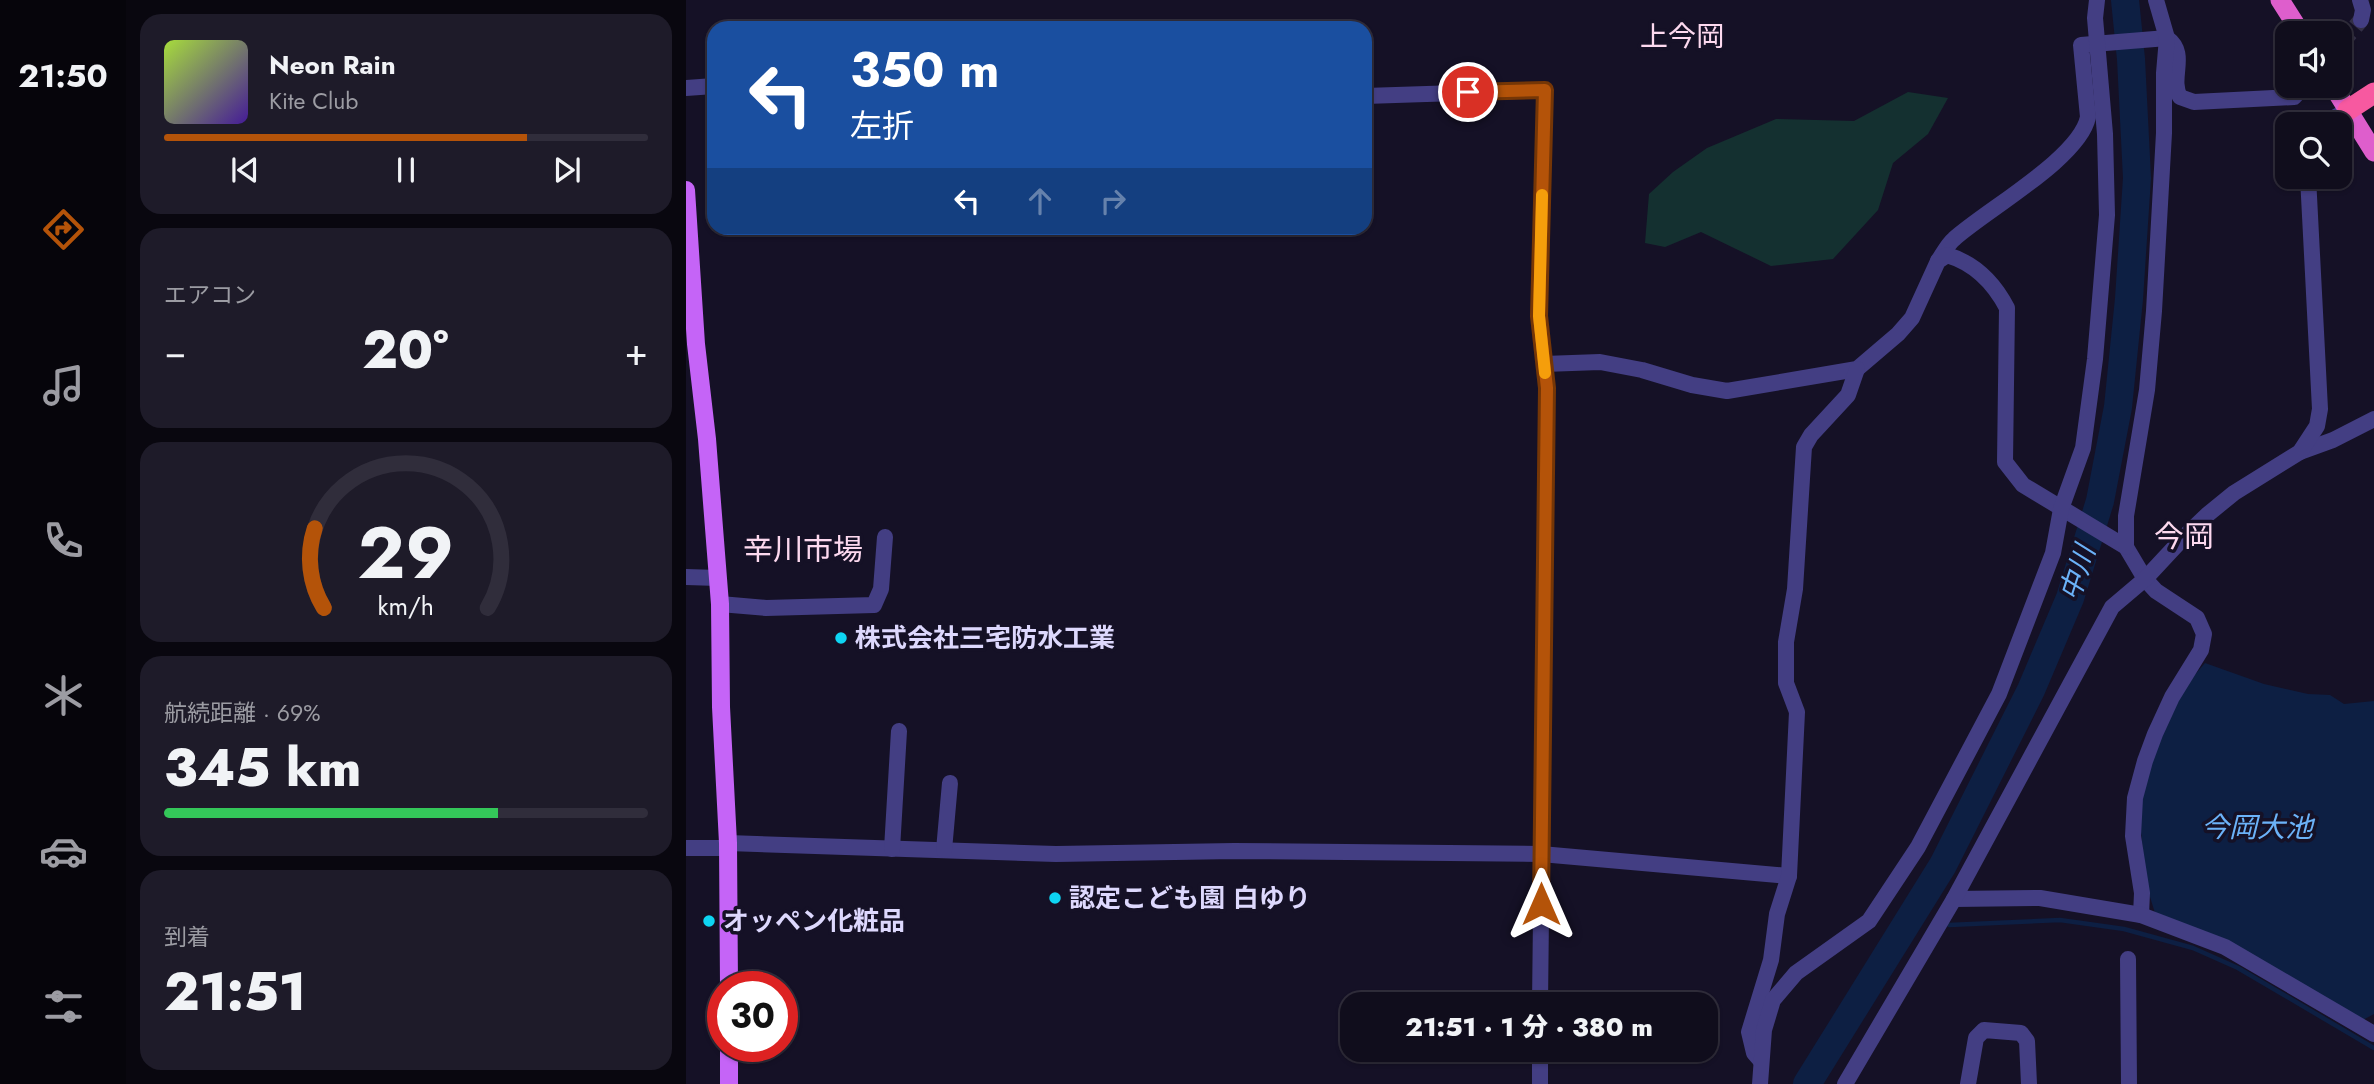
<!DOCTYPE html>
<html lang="ja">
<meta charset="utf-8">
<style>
:root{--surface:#100d1c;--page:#1e1b29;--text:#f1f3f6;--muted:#9c9ca3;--line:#302d3b;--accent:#b45309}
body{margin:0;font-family:Jost,"Noto Sans JP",sans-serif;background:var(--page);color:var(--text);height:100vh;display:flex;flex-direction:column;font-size:26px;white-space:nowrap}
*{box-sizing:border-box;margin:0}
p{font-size:23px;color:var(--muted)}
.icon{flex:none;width:38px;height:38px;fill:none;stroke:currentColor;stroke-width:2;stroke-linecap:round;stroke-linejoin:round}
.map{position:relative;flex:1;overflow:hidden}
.details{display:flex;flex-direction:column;gap:14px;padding:14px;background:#09070f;width:560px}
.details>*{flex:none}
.banner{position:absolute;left:21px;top:21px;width:665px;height:214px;border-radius:21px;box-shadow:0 2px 5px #0004,0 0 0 2px var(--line);background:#1a4fa0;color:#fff;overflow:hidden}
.buttons{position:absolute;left:1589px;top:21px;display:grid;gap:14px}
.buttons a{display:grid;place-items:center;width:77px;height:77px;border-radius:14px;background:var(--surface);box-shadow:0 2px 5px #0004,0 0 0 2px var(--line);font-size:35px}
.speed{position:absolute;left:21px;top:971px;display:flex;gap:14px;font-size:35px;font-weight:700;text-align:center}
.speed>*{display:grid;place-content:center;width:91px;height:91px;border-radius:50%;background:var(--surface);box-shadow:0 2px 5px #0004,0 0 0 2px var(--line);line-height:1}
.speed .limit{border:10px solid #d22;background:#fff;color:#111}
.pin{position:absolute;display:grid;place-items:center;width:60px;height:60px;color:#fff;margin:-30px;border:4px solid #fff;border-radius:50%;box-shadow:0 2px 7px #0007}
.me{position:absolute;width:77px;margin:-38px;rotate:0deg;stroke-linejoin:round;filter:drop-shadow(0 0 5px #0008)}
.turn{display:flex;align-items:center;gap:24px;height:147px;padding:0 28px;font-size:32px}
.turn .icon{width:91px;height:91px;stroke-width:2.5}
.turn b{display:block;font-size:49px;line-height:60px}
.lanes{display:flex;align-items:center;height:66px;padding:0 28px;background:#0003;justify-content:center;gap:35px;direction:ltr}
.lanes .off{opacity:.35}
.big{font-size:52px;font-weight:800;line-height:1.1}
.details .card{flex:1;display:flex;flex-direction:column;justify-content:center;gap:10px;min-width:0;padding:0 24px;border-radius:21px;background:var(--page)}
.details .dial{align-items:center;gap:0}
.dial svg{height:182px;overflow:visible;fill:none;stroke:var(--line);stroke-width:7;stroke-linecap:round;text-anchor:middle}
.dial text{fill:var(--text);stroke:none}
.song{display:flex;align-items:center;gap:21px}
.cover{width:84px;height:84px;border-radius:10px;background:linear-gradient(135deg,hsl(80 70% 55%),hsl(260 70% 35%))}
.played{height:7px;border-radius:4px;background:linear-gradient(90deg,var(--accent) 75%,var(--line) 75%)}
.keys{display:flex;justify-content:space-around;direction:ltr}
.heat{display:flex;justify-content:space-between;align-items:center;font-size:38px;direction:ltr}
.charge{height:10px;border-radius:5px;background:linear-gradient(90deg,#34c759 69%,var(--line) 0)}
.trip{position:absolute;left:654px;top:992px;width:378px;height:70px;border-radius:21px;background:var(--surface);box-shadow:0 2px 5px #0004,0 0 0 2px var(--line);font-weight:800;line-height:70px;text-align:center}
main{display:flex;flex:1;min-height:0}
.dock{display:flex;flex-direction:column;width:126px;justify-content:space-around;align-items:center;background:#06050b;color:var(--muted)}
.dock .icon{width:49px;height:49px}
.dock .on{color:var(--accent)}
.dock b{font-size:32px;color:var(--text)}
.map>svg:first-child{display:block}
.green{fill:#143030}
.water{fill:#0d1f43}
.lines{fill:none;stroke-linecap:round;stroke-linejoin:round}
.stream{stroke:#0d1f43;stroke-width:4.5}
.river{stroke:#0d1f43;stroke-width:28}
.minor-tunnel{stroke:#332f46;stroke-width:16;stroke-dasharray:16 8;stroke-linecap:butt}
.minor{stroke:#433e83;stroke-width:16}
.primary{stroke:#c564f7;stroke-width:18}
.trunk{stroke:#de5ecc;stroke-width:19}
.motorway{stroke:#f759a0;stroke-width:21}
.route-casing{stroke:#753606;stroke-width:18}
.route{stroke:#b45309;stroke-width:12}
.slow{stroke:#f59e0b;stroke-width:12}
.poi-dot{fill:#0ed5f3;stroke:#151126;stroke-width:2.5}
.labels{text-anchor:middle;stroke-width:7;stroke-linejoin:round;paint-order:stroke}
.poi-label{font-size:26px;font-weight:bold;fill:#ddd8fd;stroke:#151126;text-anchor:start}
.neighbourhood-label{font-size:28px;fill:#fdd9ef;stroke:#151126}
.water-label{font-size:28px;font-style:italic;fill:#6bb2f8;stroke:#151126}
.quarter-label{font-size:30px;fill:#fdd9ef;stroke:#151126}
</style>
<main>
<nav class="dock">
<b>21:50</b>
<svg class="icon on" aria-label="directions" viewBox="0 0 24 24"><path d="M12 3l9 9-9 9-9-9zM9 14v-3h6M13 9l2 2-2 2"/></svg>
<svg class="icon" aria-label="music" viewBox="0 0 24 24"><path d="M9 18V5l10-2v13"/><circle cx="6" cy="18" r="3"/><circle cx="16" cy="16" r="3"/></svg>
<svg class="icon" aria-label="phone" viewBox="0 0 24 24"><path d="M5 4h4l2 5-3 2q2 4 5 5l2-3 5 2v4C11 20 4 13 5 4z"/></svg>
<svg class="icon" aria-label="climate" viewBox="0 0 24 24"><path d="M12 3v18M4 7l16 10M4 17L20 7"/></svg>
<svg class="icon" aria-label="car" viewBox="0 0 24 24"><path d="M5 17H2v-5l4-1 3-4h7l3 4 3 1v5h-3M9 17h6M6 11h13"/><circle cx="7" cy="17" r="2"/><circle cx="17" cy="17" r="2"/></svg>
<svg class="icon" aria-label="filters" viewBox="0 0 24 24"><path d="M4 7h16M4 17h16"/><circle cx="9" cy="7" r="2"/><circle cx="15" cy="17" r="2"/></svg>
</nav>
<section class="details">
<div class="card">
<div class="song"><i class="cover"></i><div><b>Neon Rain</b><p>Kite Club</p></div></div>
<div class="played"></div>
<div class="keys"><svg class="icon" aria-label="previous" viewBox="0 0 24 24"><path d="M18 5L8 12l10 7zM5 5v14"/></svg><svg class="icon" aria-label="pause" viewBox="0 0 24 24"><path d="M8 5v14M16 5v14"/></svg><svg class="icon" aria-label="next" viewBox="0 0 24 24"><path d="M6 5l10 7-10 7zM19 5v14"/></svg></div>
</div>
<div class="card"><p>エアコン</p>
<div class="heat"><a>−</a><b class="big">20°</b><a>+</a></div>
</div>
<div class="card dial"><svg viewBox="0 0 100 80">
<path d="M14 69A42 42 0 1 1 86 69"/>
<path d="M14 69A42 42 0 0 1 10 34" stroke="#b45309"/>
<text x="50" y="56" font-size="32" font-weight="700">29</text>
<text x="50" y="72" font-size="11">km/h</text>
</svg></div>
<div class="card"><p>航続距離 · 69%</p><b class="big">345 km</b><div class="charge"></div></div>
<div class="card"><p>到着</p><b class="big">21:51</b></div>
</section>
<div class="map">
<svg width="1688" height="1084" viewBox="0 0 1688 1084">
<rect width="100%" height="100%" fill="#151126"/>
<polygon class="green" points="1222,92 1262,98 1242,134 1207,163 1192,210 1147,259 1085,266 1015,232 979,247 959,243 963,194 987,172 1021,148 1090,119 1168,121"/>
<polygon class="water" points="1519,663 1578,684 1622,694 1644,695 1658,704 1688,701 1688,1014 1675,1021 1469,913 1460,884 1453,811 1465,761 1499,686"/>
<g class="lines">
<g class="stream">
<polyline points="1263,925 1374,920 1438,929 1507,948 1552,968 1688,1048"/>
<polyline points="1218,928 1231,927"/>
</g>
<polyline class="river" points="1121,1084 1257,865 1345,690 1384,598 1414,501 1432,407 1443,299 1451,178 1445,59 1439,0"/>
<polyline class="minor-tunnel" points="1654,45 1675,20"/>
<g class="minor">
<polyline points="1674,0 1677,10 1675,20"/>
<polyline points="0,88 28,86"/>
<polyline points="679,96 859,90 853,316 861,388 854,1004"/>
<polyline points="1637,124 1662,110"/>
<path d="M1252 261C1257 254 1261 245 1268 239 1300 210 1394 158 1402 117L1395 45 1481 38C1503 54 1483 77 1494 97L1508 102 1608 97 1618 86"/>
<path d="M858 364 914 362 956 370 1006 385 1041 391 1171 369 1212 334 1226 318 1252 261 1261 255C1288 263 1308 283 1321 308L1319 462 1337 485 1440 547 1459 579 1470 591 1511 618 1518 634 1515 650 1486 697 1469 734 1459 761 1449 798 1447 836 1456 893 1455 915"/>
<polyline points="1614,452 1647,440 1688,419"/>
<polyline points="1440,547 1440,516 1461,390 1468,311 1478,133 1478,73 1481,38 1470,0"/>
<polyline points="0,577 32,578"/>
<polyline points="34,604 80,608 188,605 195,589 199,537"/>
<polyline points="42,843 370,854 548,851 855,854 1103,876"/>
<polyline points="0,848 42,848"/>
<polyline points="206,849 213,731"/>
<polyline points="258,850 264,783"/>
<polyline points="1268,899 1354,898 1455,915 1539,947 1688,1034"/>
<polyline points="1442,959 1443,1084"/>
<polyline points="1075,1061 1068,1053 1063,1032 1085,960 1091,914 1103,876 1111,712 1100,683 1100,642 1109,589 1118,447 1125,435 1162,395 1171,369"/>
<polyline points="854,1084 854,1050"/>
<polyline points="1074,1084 1078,1030 1087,1000 1110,973 1183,921 1232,847 1313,694 1367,553 1375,509 1397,448 1409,359 1421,215 1419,134 1409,18 1411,0"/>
<polyline points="1159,1084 1268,899 1426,607 1459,579 1499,536 1521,515 1548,493 1614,452 1631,426 1634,409 1622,177"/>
<polyline points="1282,1084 1290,1038 1298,1030 1335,1033 1341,1041 1343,1084"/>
</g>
<g class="primary">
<polyline points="0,190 10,344 21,439 34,604 35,707 42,843 43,987"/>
<polyline points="43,1046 43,1084"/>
</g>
<g class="trunk">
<polyline points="1594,0 1615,33"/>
<polyline points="1647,86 1688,152"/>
</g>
<polyline class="motorway" points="1662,110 1688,93"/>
</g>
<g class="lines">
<g class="route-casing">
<polyline id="route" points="782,92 859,90 853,316 861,388 855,904"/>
</g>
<use href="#route" class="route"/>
<polyline class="slow" points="856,195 853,316 859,373"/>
</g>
<g class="poi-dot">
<circle cx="155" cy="638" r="7"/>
<circle cx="369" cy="898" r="7"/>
<circle cx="23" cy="921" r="7"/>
</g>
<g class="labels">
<g class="poi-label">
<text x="169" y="647">株式会社三宅防水工業</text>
<text x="383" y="907">認定こども園 白ゆり</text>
<text x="37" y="930">オッペン化粧品</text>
</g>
<g class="neighbourhood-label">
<text x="996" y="46">上今岡</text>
</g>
<g class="water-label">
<text transform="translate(1391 573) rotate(-72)" y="10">中川</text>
<text x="1571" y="837">今岡大池</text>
</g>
<g class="quarter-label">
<text x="1498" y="547">今岡</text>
<text x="117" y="560">辛川市場</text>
</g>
</g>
</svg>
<div class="buttons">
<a><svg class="icon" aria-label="sound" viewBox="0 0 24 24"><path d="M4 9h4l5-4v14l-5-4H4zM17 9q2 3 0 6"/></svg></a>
<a><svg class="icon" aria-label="search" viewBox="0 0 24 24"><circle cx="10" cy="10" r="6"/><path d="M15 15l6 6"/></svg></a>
</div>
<div class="speed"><div class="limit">30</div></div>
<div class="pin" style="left:782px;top:92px;background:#d93025"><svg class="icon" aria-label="arrive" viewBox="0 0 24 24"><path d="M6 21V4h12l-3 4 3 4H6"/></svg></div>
<svg class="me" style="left:855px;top:904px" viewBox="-20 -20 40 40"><path d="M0-17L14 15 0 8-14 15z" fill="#b45309" stroke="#fff" stroke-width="4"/></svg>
<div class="trip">21:51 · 1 分 · 380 m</div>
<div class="banner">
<div class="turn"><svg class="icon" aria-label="left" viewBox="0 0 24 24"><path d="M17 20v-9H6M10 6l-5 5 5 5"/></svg><div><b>350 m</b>左折</div></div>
<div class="lanes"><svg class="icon" aria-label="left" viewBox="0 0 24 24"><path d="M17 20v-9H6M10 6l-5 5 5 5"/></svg><svg class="icon off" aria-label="ahead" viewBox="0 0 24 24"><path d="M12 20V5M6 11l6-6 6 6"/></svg><svg class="icon off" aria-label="right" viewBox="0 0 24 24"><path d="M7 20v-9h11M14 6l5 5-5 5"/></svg></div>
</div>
</div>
</main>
